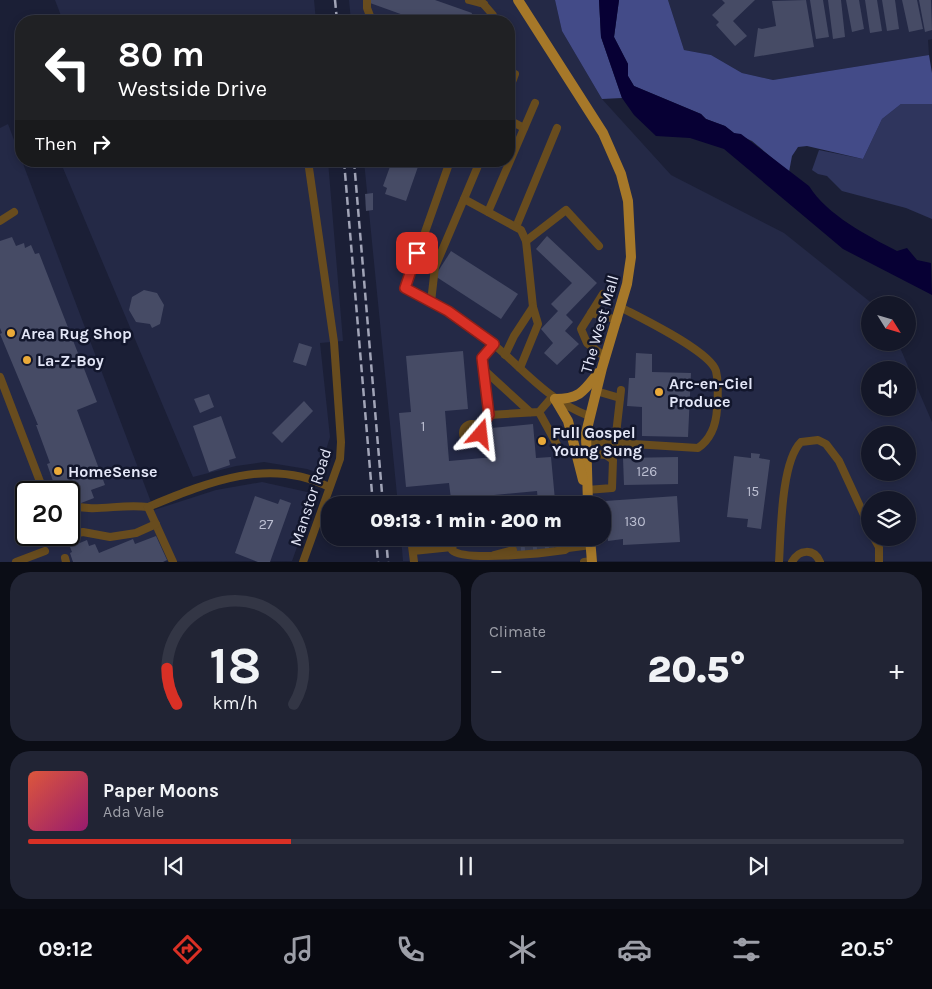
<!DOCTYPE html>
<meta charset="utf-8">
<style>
:root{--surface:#141728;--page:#212434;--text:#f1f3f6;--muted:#9d9fa8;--line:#333645;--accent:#d93025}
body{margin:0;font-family:Karla,sans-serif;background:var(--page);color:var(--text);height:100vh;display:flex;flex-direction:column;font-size:19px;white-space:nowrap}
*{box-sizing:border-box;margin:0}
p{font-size:16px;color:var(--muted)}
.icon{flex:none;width:28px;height:28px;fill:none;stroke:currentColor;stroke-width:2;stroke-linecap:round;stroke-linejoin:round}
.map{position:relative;height:562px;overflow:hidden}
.drawer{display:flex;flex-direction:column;gap:10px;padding:10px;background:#0b0d16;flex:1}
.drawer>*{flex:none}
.guide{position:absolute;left:15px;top:15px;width:500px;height:152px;border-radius:20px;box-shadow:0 2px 8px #0003,0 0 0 1px var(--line);background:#202124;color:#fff;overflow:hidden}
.needle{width:32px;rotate:127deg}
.buttons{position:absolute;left:861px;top:296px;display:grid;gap:10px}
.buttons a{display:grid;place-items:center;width:55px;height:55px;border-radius:50%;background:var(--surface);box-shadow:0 2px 8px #0003,0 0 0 1px var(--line);font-size:25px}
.speed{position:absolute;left:15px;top:481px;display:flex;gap:10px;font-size:25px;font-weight:700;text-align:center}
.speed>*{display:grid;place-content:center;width:65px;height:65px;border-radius:50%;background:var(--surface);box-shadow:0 2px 8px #0003,0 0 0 1px var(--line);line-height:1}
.speed .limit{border:2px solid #111;border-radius:8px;background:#fff;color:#111}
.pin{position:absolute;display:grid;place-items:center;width:42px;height:42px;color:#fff;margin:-21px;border-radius:10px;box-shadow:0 2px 8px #0006}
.me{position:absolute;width:55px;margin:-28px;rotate:17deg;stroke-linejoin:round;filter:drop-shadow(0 0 4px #0008)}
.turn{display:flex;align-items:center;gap:18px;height:105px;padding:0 20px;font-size:22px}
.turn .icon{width:65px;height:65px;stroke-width:2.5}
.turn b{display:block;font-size:35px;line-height:42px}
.then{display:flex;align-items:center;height:48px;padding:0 20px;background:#0003;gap:10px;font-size:19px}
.big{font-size:38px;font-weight:800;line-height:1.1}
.drawer .tile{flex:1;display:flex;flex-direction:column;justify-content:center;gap:8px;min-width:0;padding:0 18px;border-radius:20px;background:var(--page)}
.drawer .dial{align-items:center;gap:0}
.dial svg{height:130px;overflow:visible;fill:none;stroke:var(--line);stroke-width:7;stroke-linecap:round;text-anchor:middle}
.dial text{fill:var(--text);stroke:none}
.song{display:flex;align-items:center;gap:15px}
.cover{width:60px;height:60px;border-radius:8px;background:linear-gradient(135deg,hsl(10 70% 55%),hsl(320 70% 35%))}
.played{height:5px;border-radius:2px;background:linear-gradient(90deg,var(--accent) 30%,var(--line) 30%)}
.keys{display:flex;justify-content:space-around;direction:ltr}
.heat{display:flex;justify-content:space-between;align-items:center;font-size:28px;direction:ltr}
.drawer .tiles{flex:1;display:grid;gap:10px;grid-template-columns:1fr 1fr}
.tile:last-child{grid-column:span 2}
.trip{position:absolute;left:321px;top:496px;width:290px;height:50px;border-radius:20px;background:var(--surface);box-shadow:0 2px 8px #0003,0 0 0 1px var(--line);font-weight:800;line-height:50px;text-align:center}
.tabs{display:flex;height:80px;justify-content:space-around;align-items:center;background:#080910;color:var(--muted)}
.tabs .icon{width:35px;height:35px}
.tabs .on{color:var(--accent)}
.tabs b{font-size:22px;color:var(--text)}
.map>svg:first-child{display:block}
.built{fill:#242946;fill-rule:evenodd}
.green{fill:#2f355d}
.forest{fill:#434b88}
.water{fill:#070034}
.building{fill:#464b65}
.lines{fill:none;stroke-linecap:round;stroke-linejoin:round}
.minor-tunnel{stroke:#393d53;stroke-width:8;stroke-dasharray:8 4;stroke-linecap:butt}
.minor{stroke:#684c1e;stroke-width:8}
.major{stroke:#a67829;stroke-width:10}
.rail{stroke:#a1a4b7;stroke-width:2.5;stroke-dasharray:8 4;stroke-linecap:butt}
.route-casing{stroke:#8d1f18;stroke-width:12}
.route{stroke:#d93025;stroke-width:9}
.poi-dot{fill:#eaaa39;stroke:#12162c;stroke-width:2}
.labels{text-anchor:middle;stroke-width:5;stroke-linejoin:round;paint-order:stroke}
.number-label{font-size:14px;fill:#bcbfd2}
.street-label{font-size:16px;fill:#e3e6f7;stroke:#12162c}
.poi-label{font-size:16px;font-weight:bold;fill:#e3e6f7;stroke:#12162c;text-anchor:start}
</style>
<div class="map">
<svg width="932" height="562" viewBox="0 0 932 562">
<rect width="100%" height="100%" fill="#1b1f36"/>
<g class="built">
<polygon points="55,0 314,0 316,21 63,21"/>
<path d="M349 0H555L562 31 602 99 671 175 784 233 874 305H870V342L898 343 932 422V561H403L401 538H602V505H398L364 161H509V21H351ZM870 370H908V408H870ZM870 435H908V472H870ZM870 500H908V538H870Z"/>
<polygon points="668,0 932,0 932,39 928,40 929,55 773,80 742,73 711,55 684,50"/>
<path d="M8 124 154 510 216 490 262 482 316 494 292 561 0 562V128ZM26 492H69V535H26Z"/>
<polygon points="60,161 328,161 343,341 320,343 330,437 325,453 329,455 322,474 307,469 264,462 236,466 193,477"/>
</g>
<polygon class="green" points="901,104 932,104 932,219 906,208 842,191 827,176 818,174 812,170 819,150 863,159 882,119"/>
<g class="forest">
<polygon points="555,0 599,0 601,37 622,98 602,99 562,31"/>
<polygon points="619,0 668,0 684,50 711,55 742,73 773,80 929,55 932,73 932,104 901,104 882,119 863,159 807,146 798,147 792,156 789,172 752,141 734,133 725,126 706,119 701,114 634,86 628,76 628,64 614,37"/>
</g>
<path class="water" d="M599 0H619L614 37 628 64V76L634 86 701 114 706 119 725 126 734 133 741 134 809 186C827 215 868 236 897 251L907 248 917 260 931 263 932 295 843 249 724 149 690 138 656 136 634 115 622 98 601 37Z"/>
<g class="building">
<polygon points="371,0 435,0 472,13 470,21 420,21 370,3"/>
<polygon points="722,0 755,0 733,21 747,36 735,46 716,25 719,22 712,15 725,3"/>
<polygon points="806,0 814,47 754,57 758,28 762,29 776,26 772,1"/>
<polygon points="810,0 823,0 829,37 816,39"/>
<polygon points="828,0 841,0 845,37 833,39"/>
<polygon points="846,0 859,0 864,29 852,32"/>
<polygon points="865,0 877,0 882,31 870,33"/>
<polygon points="882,0 895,0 899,29 887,31"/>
<polygon points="902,0 917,0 923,29 909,32"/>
<polygon points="919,0 931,0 932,30 925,32"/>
<polygon points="392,161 420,161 406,201 385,194 387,188 383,186"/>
<polygon points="373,193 373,210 366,211 365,194"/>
<polygon points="547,236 597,283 566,315 573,322 565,331 579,344 557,365 544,353 553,343 541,329 558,311 551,304 572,283 536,249"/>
<polygon points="12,237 16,246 24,243 25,248 31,245 35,254 39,253 97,402 77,410 105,485 91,490 94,498 76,505 73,496 69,498 69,492 61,492 57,480 53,481 47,464 50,463 36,425 38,425 0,334 2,333 0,328 0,241"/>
<polygon points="451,251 518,294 501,319 435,276"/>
<polygon points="144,290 157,293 164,305 160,324 152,328 150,324 136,322 129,310 132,297"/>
<polygon points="299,343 312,347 306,366 293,362"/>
<polygon points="463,351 468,409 445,411 449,461 494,457 491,428 533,424 536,458 551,457 555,500 538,502 537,491 451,499 449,483 406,487 399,413 411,412 406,356"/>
<polygon points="636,353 652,354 652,372 691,373 688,437 642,436 642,407 627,406 629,378 635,378"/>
<polygon points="209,394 214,407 200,413 194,399"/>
<polygon points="304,401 313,411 282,443 272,433"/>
<polygon points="221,416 236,458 229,460 230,465 209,472 193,426"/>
<polygon points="751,453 760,454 759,458 770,460 761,529 747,527 748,519 727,517 734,456 751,458"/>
<polygon points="678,457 678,484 624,485 623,458"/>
<polygon points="255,496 278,504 280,499 291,503 270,562 258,562 235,553"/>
<polygon points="677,496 680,542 623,545 623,539 608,541 605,501"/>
<polygon points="156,536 167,560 163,562 73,562 70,553 72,552 70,547 87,540 89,546 95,544 99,553 133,539 135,544"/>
<polygon points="553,538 554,551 513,553 513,540"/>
</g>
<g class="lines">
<g class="minor-tunnel">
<polyline points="417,541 432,539"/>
<polyline points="513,550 554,546"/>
</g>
<g class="minor">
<polyline points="367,0 367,8 372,21"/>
<polyline points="469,0 484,4"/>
<polyline points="480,0 493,15 493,21"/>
<polyline points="509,90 515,74"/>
<polyline points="509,120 524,128"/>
<path d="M450 161 405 289C433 303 461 318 486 338 520 365 546 400 589 416"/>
<polyline points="480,161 464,199 488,212"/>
<polyline points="0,221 14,212"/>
<polyline points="516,227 557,128"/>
<polyline points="526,241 521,230 488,212 535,103"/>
<polyline points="603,294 581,329 587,343 605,357"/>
<polyline points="431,302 435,267 464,199"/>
<polyline points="533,307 526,241 566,210 599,246"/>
<polyline points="591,313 618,320"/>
<polyline points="505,355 514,336 533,307 538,324 520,368"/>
<polyline points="483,369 530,412"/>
<polyline points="0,377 44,492"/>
<polyline points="596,391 620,398"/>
<polyline points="539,412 561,452"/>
<polyline points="489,415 539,412 552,397"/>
<circle cx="472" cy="433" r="9"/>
<polyline points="480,428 489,415 482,358 494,344"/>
<path d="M585 441 698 448C711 439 716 426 717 409 718 397 719 383 716 371 710 351 641 318 622 308"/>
<polyline points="615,443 621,390"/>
<polyline points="585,453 606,455 613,460 612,488 587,490"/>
<path d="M69 505C97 513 120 503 148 507"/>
<path d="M148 507C206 483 269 456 329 487"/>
<polyline points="148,507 173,562"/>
<polyline points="58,537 83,532 110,537 136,533 156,524"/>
<polyline points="411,538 414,562"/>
<path d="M454 538 452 550C463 562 545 553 565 550L568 548 591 545"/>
<polyline points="564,538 565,545"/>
<polyline points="874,538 879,547 879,562"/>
<polyline points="432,539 446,538"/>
<polyline points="413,551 452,547"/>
<polyline points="494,555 513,550"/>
<polyline points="65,558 66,562"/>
<polyline points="16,562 45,551"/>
<polyline points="303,562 340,459 341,442 334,342 308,161"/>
<polyline points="584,562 592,561"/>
<path d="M779 562C781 532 781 462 801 442L818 440 826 444 839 461 870 528"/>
<path d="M792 562C799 549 814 548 820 562"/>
</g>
<g class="major">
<polyline points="518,0 603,133 621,174 628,201 631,257 627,284 602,368 586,433 588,505"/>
<polyline points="555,399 568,421 583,480"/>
<path d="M555 399C580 399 584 391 598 373"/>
<polyline points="590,538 592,562"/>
</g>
<g class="rail">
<polyline points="335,0 337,21"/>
<polyline points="344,161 373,505"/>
<polyline points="354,161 383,505"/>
<polyline points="376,538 378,562"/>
<polyline points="386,538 388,562"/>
</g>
</g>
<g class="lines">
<g class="route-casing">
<polyline id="route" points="417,253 405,288 448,311 494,344 482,358 489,415 480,428 481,434"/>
</g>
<use href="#route" class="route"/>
</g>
<g class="poi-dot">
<circle cx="11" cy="333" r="5"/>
<circle cx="27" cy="360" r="5"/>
<circle cx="659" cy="392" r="5"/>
<circle cx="542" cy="441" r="5"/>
<circle cx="58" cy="471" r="5"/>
</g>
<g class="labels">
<g class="number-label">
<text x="423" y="431">1</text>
<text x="647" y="476">126</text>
<text x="753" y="496">15</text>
<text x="635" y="526">130</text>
<text x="266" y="529">27</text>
</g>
<g class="street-label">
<text transform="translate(599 324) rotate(-74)" y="6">The West Mall</text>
<text transform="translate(310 497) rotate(-72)" y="6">Manstor Road</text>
</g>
<g class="poi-label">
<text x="21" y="339">Area Rug Shop</text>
<text x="37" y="366">La-Z-Boy</text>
<text x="669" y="389">Arc-en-Ciel<tspan x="669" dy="18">Produce</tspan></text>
<text x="552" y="438">Full Gospel<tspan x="552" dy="18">Young Sung</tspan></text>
<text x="68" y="477">HomeSense</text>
</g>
</g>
</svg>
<div class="buttons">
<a><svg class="needle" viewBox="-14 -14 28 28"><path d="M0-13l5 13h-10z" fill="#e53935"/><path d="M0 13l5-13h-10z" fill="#9d9fa8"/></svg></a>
<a><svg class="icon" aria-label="sound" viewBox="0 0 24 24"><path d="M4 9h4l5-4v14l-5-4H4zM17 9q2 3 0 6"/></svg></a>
<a><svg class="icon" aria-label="search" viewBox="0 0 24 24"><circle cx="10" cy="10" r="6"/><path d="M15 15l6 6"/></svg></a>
<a><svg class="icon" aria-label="layers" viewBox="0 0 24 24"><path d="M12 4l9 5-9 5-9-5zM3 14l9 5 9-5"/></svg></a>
</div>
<div class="speed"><div class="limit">20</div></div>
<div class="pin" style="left:417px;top:253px;background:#d93025"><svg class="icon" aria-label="arrive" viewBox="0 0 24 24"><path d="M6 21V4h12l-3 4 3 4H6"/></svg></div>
<svg class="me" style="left:481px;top:434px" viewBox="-20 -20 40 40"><path d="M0-17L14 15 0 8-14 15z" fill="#d93025" stroke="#fff" stroke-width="4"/></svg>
<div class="trip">09:13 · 1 min · 200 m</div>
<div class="guide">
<div class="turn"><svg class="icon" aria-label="left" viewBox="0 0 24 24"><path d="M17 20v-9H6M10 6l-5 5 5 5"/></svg><div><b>80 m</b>Westside Drive</div></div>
<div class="then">Then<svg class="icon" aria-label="right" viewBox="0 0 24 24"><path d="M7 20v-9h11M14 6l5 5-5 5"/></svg></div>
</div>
</div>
<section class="drawer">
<div class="tiles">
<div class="tile dial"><svg viewBox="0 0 100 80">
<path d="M14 69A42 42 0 1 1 86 69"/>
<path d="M14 69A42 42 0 0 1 8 47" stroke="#d93025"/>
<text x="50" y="56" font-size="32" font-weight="700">18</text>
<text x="50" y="72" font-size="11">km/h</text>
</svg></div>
<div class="tile"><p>Climate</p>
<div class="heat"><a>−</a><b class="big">20.5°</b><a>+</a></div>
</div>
<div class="tile">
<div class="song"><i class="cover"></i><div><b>Paper Moons</b><p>Ada Vale</p></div></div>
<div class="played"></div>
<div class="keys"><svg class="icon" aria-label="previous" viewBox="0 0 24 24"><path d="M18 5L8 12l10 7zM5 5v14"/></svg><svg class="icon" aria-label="pause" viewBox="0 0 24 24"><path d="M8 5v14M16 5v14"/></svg><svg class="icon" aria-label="next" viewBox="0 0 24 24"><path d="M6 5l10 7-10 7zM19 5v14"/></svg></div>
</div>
</div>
</section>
<nav class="tabs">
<b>09:12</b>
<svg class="icon on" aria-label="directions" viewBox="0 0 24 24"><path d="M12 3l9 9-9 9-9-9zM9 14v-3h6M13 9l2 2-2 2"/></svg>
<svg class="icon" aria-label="music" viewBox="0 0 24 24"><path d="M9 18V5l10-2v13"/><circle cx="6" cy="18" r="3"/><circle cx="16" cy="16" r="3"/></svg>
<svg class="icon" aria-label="phone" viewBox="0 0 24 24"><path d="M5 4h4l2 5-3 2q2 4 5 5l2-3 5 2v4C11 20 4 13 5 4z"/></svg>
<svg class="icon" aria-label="climate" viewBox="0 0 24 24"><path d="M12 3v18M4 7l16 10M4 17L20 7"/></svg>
<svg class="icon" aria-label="car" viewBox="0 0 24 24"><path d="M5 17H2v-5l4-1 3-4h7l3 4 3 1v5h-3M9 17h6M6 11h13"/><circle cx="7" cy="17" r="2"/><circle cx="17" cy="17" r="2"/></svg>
<svg class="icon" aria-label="filters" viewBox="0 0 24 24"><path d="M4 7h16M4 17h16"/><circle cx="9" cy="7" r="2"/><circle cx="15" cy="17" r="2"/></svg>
<b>20.5°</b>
</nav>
